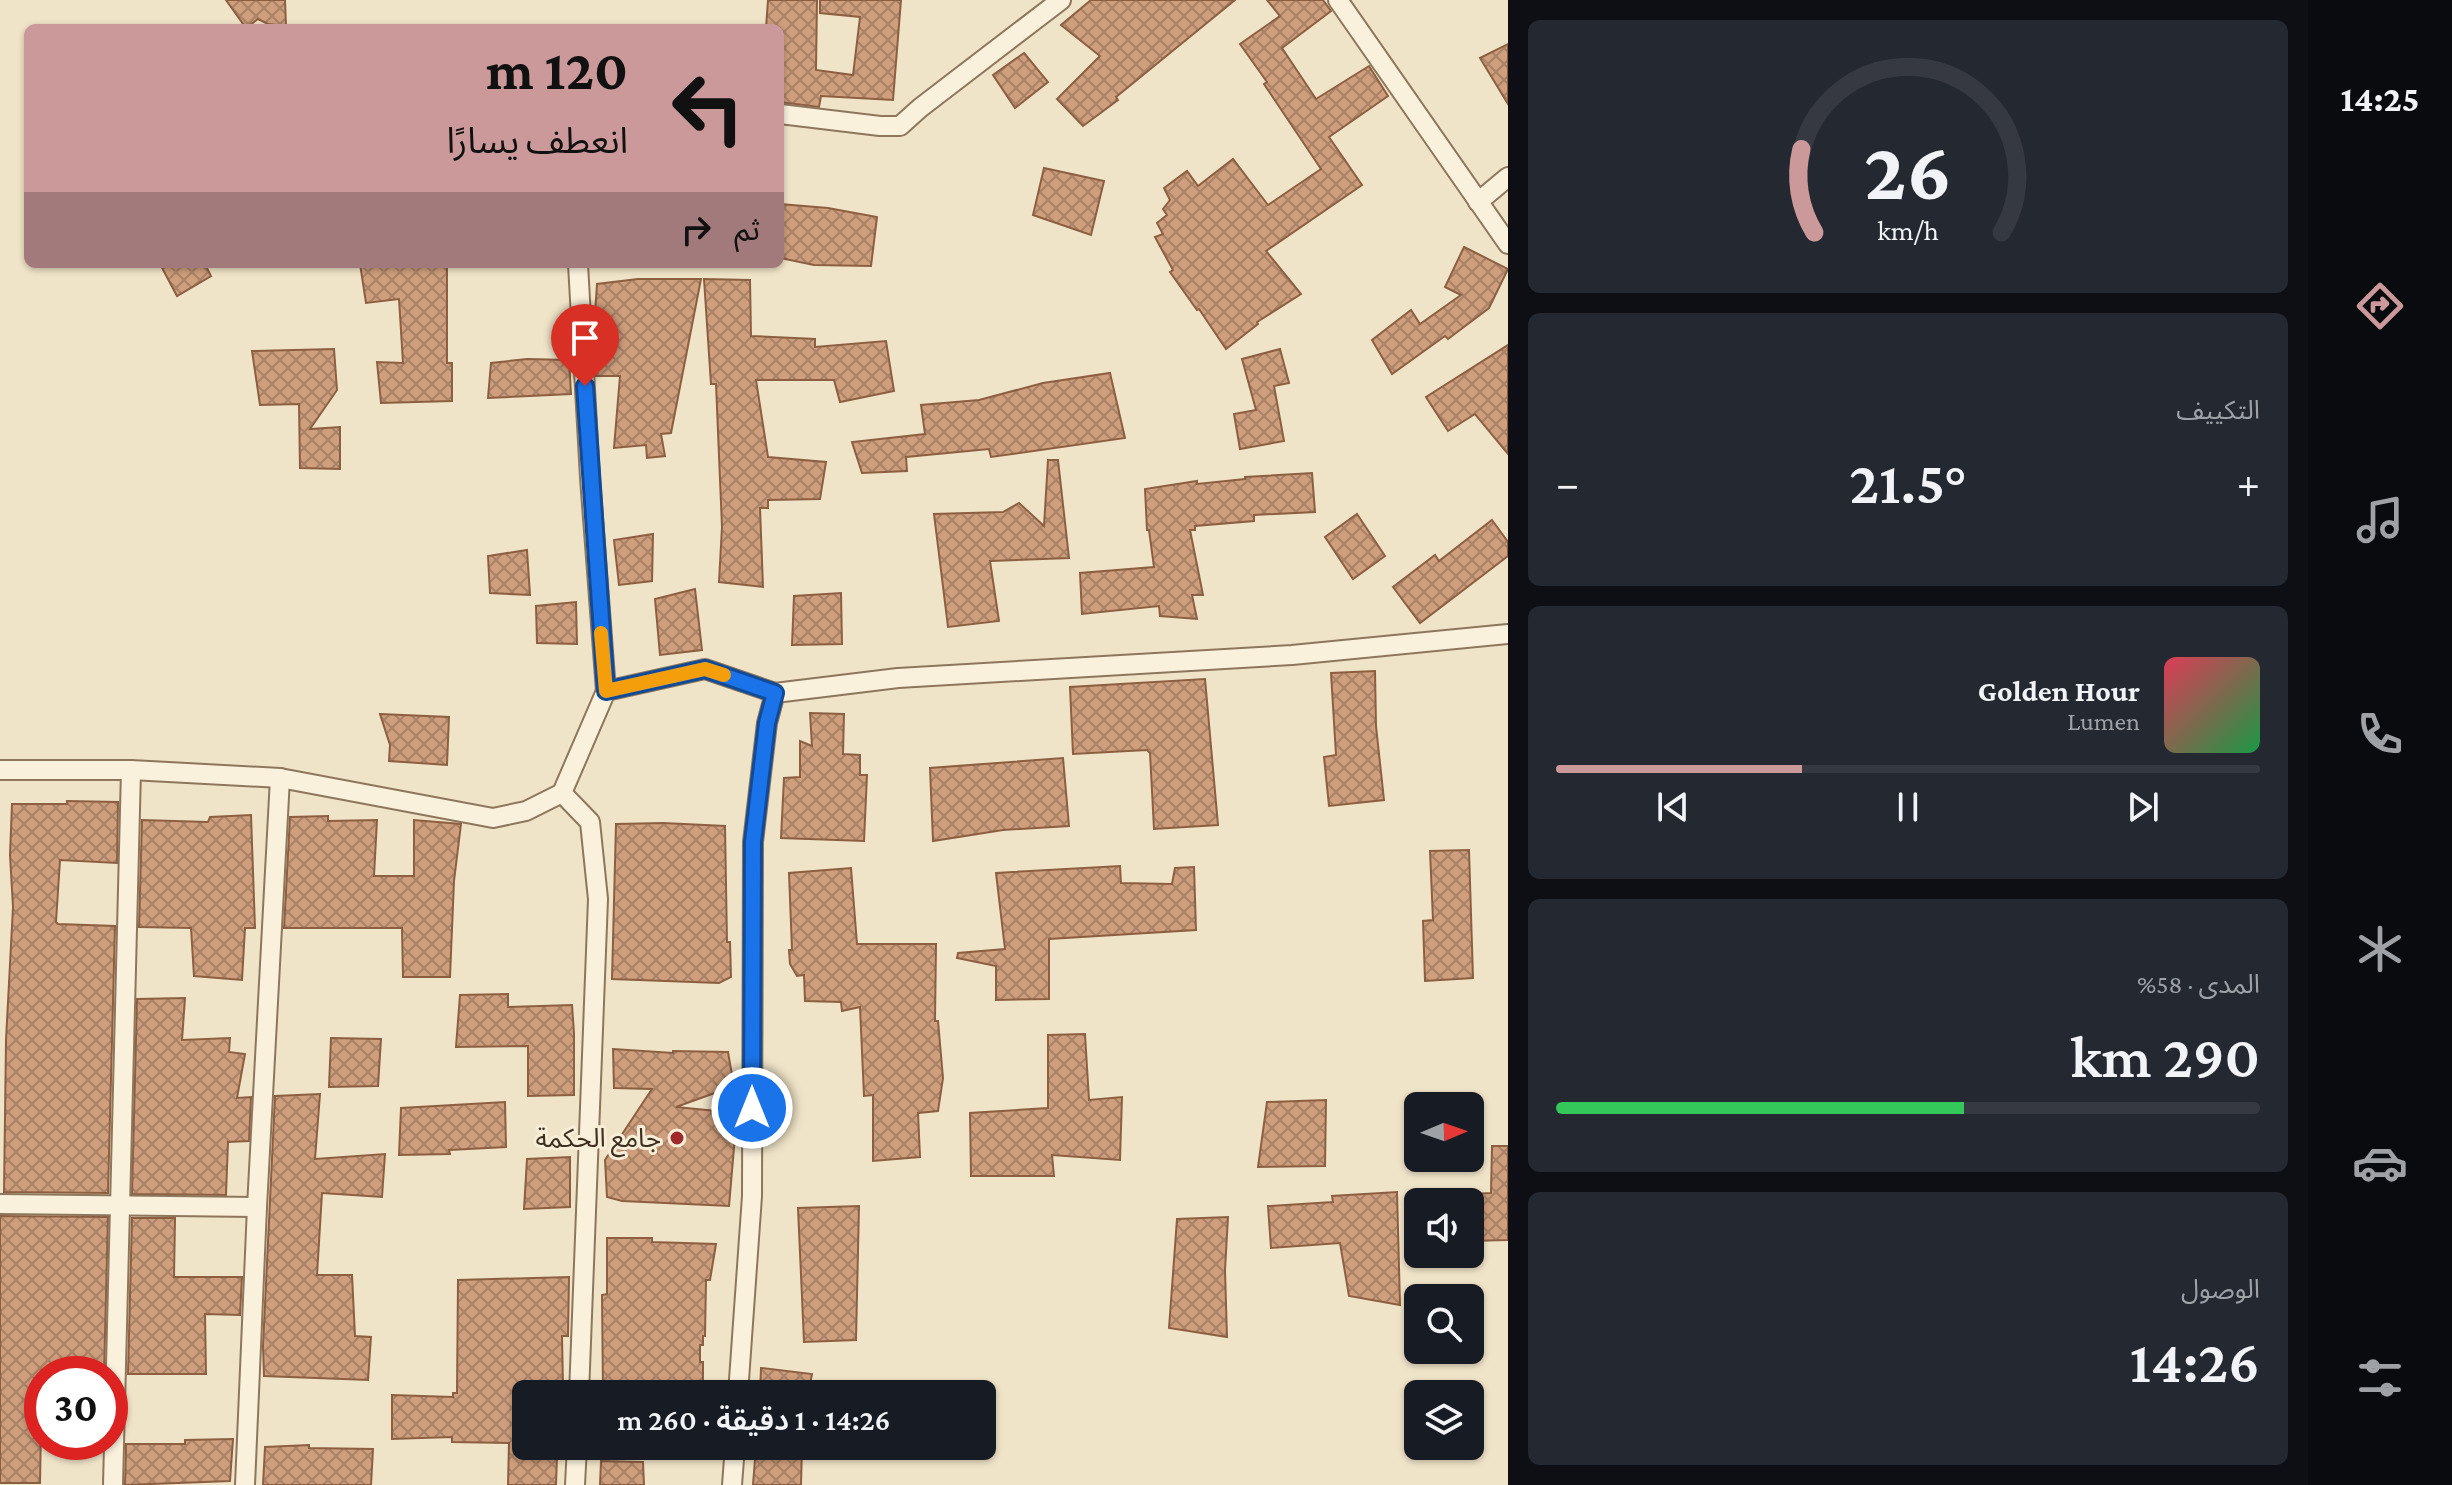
<!DOCTYPE html>
<html lang="ar">
<meta charset="utf-8">
<style>
:root{--surface:#171b24;--page:#242831;--text:#f1f3f6;--muted:#9ea1a6;--line:#363941;--accent:#cc999b}
body{margin:0;font-family:"Crimson Pro","Noto Sans Arabic",serif;background:var(--page);color:var(--text);direction:rtl;height:100vh;display:flex;flex-direction:column;font-size:30px;white-space:nowrap}
*{box-sizing:border-box;margin:0}
p{font-size:26px;color:var(--muted)}
.icon{flex:none;width:44px;height:44px;fill:none;stroke:currentColor;stroke-width:2;stroke-linecap:round;stroke-linejoin:round}
.map{position:relative;flex:1;overflow:hidden;direction:ltr}
.sheet{display:flex;flex-direction:column;gap:20px;padding:20px;background:#0d0f14;width:800px}
.sheet>*{flex:none}
.top-card{position:absolute;left:24px;top:24px;width:760px;height:244px;border-radius:12px;box-shadow:0 2px 6px #0004;direction:rtl;background:#cc999b;color:#111;overflow:hidden}
.needle{width:52px;rotate:88deg}
.fabs{position:absolute;left:1404px;top:1092px;display:grid;gap:16px}
.fabs a{display:grid;place-items:center;width:80px;height:80px;border-radius:12px;background:var(--surface);box-shadow:0 2px 6px #0004;font-size:40px}
.speed{position:absolute;left:24px;top:1356px;display:flex;gap:16px;font-size:40px;font-weight:700;text-align:center}
.speed>*{display:grid;place-content:center;width:104px;height:104px;border-radius:50%;background:var(--surface);box-shadow:0 2px 6px #0004;line-height:1}
.speed .limit{border:12px solid #d22;background:#fff;color:#111}
.pin{position:absolute;display:grid;place-items:center;width:68px;height:68px;color:#fff;margin:-82px -34px;border-radius:50% 50% 50% 0;rotate:-45deg;box-shadow:0 0 8px #0007}
.pin .icon{rotate:45deg}
.me{position:absolute;width:88px;margin:-44px;rotate:0deg;stroke-linejoin:round;filter:drop-shadow(0 0 6px #0008)}
.turn{display:flex;align-items:center;gap:28px;height:168px;padding:0 24px;font-size:36px}
.turn .icon{width:104px;height:104px;stroke-width:2.5}
.turn b{display:block;font-size:56px;line-height:68px}
.then{display:flex;align-items:center;height:76px;padding:0 24px;background:#0003;gap:16px;font-size:30px}
.big{font-size:60px;font-weight:600;line-height:1.1}
.sheet .widget{flex:1;display:flex;flex-direction:column;justify-content:center;gap:12px;min-width:0;padding:0 28px;border-radius:12px;background:var(--page)}
.sheet .dial{align-items:center;gap:0}
.dial svg{height:208px;overflow:visible;fill:none;stroke:var(--line);stroke-width:7;stroke-linecap:round;text-anchor:middle}
.dial text{fill:var(--text);stroke:none}
.song{display:flex;align-items:center;gap:24px}
.cover{width:96px;height:96px;border-radius:12px;background:linear-gradient(135deg,hsl(350 70% 55%),hsl(140 70% 35%))}
.played{height:8px;border-radius:4px;background:linear-gradient(90deg,var(--accent) 35%,var(--line) 35%)}
.keys{display:flex;justify-content:space-around;direction:ltr}
.heat{display:flex;justify-content:space-between;align-items:center;font-size:44px;direction:ltr}
.charge{height:12px;border-radius:6px;background:linear-gradient(90deg,#34c759 58%,var(--line) 0)}
.trip{position:absolute;left:512px;top:1380px;width:484px;height:80px;border-radius:12px;background:var(--surface);box-shadow:0 2px 6px #0004;font-weight:600;line-height:80px;text-align:center;direction:rtl}
main{display:flex;flex:1;min-height:0}
.dock{display:flex;flex-direction:column;width:144px;justify-content:space-around;align-items:center;background:#090b0e;color:var(--muted)}
.dock .icon{width:56px;height:56px}
.dock .current{color:var(--accent)}
.dock b{font-size:36px;color:var(--text)}
.map>svg:first-child{display:block}
.building{fill:url(#building-cross-hatch);stroke:#8d5f41;stroke-width:2}
.lines{fill:none;stroke-linecap:round;stroke-linejoin:round}
.street-casing{stroke:#8d765c;stroke-width:22}
.street{stroke:#faf1dc;stroke-width:18}
.route-casing{stroke:#114b97;stroke-width:20}
.route{stroke:#1a73e8;stroke-width:14}
.slow{stroke:#f59e0b;stroke-width:14}
.poi-dot{fill:#9e2a2b;stroke:#f7eed8;stroke-width:3}
.labels{text-anchor:middle;stroke-width:6;stroke-linejoin:round;paint-order:stroke}
.poi-label{font-size:26px;fill:#3d2e20;stroke:#f7eed8;text-anchor:end}
</style>
<main>
<nav class="dock">
<b>14:25</b>
<svg class="icon current" aria-label="directions" viewBox="0 0 24 24"><path d="M12 3l9 9-9 9-9-9zM9 14v-3h6M13 9l2 2-2 2"/></svg>
<svg class="icon" aria-label="music" viewBox="0 0 24 24"><path d="M9 18V5l10-2v13"/><circle cx="6" cy="18" r="3"/><circle cx="16" cy="16" r="3"/></svg>
<svg class="icon" aria-label="phone" viewBox="0 0 24 24"><path d="M5 4h4l2 5-3 2q2 4 5 5l2-3 5 2v4C11 20 4 13 5 4z"/></svg>
<svg class="icon" aria-label="climate" viewBox="0 0 24 24"><path d="M12 3v18M4 7l16 10M4 17L20 7"/></svg>
<svg class="icon" aria-label="car" viewBox="0 0 24 24"><path d="M5 17H2v-5l4-1 3-4h7l3 4 3 1v5h-3M9 17h6M6 11h13"/><circle cx="7" cy="17" r="2"/><circle cx="17" cy="17" r="2"/></svg>
<svg class="icon" aria-label="filters" viewBox="0 0 24 24"><path d="M4 7h16M4 17h16"/><circle cx="9" cy="7" r="2"/><circle cx="15" cy="17" r="2"/></svg>
</nav>
<section class="sheet">
<div class="widget dial"><svg viewBox="0 0 100 80">
<path d="M14 69A42 42 0 1 1 86 69"/>
<path d="M14 69A42 42 0 0 1 9 37" stroke="#cc999b"/>
<text x="50" y="56" font-size="32" font-weight="700">26</text>
<text x="50" y="72" font-size="11">km/h</text>
</svg></div>
<div class="widget"><p>التكييف</p>
<div class="heat"><a>−</a><b class="big">21.5°</b><a>+</a></div>
</div>
<div class="widget">
<div class="song"><i class="cover"></i><div><b>Golden Hour</b><p>Lumen</p></div></div>
<div class="played"></div>
<div class="keys"><svg class="icon" aria-label="previous" viewBox="0 0 24 24"><path d="M18 5L8 12l10 7zM5 5v14"/></svg><svg class="icon" aria-label="pause" viewBox="0 0 24 24"><path d="M8 5v14M16 5v14"/></svg><svg class="icon" aria-label="next" viewBox="0 0 24 24"><path d="M6 5l10 7-10 7zM19 5v14"/></svg></div>
</div>
<div class="widget"><p>المدى · 58%</p><b class="big">290 km</b><div class="charge"></div></div>
<div class="widget"><p>الوصول</p><b class="big">14:26</b></div>
</section>
<div class="map">
<svg width="1508" height="1485" viewBox="0 0 1508 1485">
<defs>
<pattern id="building-cross-hatch" width="8" height="8" patternUnits="userSpaceOnUse" patternTransform="scale(2)"><rect width="8" height="8" fill="#cf9f7d"/><path d="M0 0l8 8M0 8l8-8" fill="none" stroke="#a98266"/></pattern>
</defs>
<rect width="100%" height="100%" fill="#f0e4c8"/>
<g class="building">
<polygon points="226,0 285,0 286,26 268,24 258,19 246,28"/>
<polygon points="768,0 817,0 816,70 853,75 860,17 820,13 820,0 901,0 893,100 821,96 819,107 780,102 780,28 766,28"/>
<polygon points="1091,0 1235,0 1116,97 1118,100 1083,126 1057,99 1100,56 1061,25"/>
<polygon points="1267,0 1323,0 1331,11 1282,48 1316,99 1369,66 1388,96 1329,137 1362,185 1266,251 1301,294 1257,322 1258,324 1226,349 1199,309 1197,310 1170,272 1173,270 1155,237 1163,234 1157,223 1167,215 1163,209 1170,200 1164,188 1187,171 1198,186 1233,159 1268,205 1321,169 1264,84 1267,82 1240,44 1280,16"/>
<polygon points="1508,44 1508,104 1480,58"/>
<polygon points="1024,53 1048,82 1015,108 993,75"/>
<polygon points="1044,168 1104,181 1091,235 1033,215"/>
<polygon points="780,204 828,208 877,217 871,266 814,265 780,258"/>
<polygon points="1464,247 1508,269 1489,308 1448,339 1445,336 1392,374 1372,340 1411,310 1420,324 1461,295 1445,287"/>
<polygon points="160,264 205,264 211,276 177,296"/>
<polygon points="360,264 447,264 447,363 452,363 452,401 381,403 377,362 403,363 399,299 366,303"/>
<polygon points="638,279 701,279 671,433 661,434 665,456 647,458 646,445 614,448 620,376 596,376 594,329 597,284"/>
<polygon points="704,279 750,280 751,336 815,339 815,347 886,341 894,391 840,402 834,380 756,380 768,457 826,462 820,499 768,500 768,508 760,508 763,587 719,582 722,527 716,384 711,384"/>
<polygon points="1508,345 1508,454 1475,414 1448,431 1426,397"/>
<polygon points="334,349 337,390 310,429 340,427 340,469 300,468 299,404 260,405 252,351"/>
<polygon points="1280,349 1289,383 1274,386 1284,441 1240,449 1234,414 1256,410 1242,359"/>
<polygon points="527,359 569,360 571,394 488,398 491,363"/>
<polygon points="1110,373 1125,438 991,457 989,449 906,457 907,471 862,473 852,442 925,434 921,405 979,400 1043,383"/>
<polygon points="1048,460 1058,460 1069,558 990,561 999,621 948,627 934,514 1003,512 1019,503 1044,526"/>
<polygon points="1312,473 1315,512 1254,515 1254,521 1195,526 1195,530 1190,530 1203,595 1192,595 1197,619 1160,616 1159,606 1082,614 1080,573 1154,567 1149,530 1147,530 1145,489 1197,481 1197,484 1245,479 1245,477"/>
<polygon points="1357,514 1385,556 1353,579 1325,537"/>
<polygon points="1492,520 1508,542 1508,556 1420,623 1393,587 1435,555 1439,561"/>
<polygon points="653,534 652,581 619,585 614,540"/>
<polygon points="527,550 530,595 490,593 488,556"/>
<polygon points="695,589 702,650 660,655 655,599"/>
<polygon points="841,593 842,644 792,645 794,596"/>
<polygon points="576,602 577,644 537,643 536,606"/>
<polygon points="1375,671 1376,726 1384,800 1329,806 1324,757 1336,755 1331,673"/>
<polygon points="1205,679 1218,825 1154,829 1150,753 1147,750 1073,754 1070,687"/>
<polygon points="810,713 844,714 843,754 860,755 860,775 867,775 864,841 781,838 784,778 800,777 800,741 812,746"/>
<polygon points="380,714 449,717 447,765 389,761 390,745"/>
<polygon points="1063,758 1069,826 1003,830 933,841 930,768"/>
<polygon points="67,801 118,802 117,863 60,860 56,922 58,924 115,926 108,1193 4,1192 6,1040 13,907 10,855 12,804 67,804"/>
<polygon points="251,815 255,928 245,928 242,980 194,976 191,928 139,927 142,820 208,822 210,817"/>
<polygon points="328,816 328,821 377,820 374,876 414,876 414,820 461,824 454,881 450,977 403,977 402,928 284,928 290,817"/>
<polygon points="663,823 725,826 727,942 730,942 731,977 719,983 612,979 616,824"/>
<polygon points="1469,850 1473,978 1425,981 1423,921 1433,920 1430,851"/>
<polygon points="1120,866 1121,883 1172,884 1175,868 1194,867 1196,930 1049,939 1049,999 996,1000 996,966 957,958 958,953 1005,949 996,873"/>
<polygon points="851,868 857,944 936,944 935,1021 938,1021 943,1078 938,1111 918,1113 920,1157 873,1161 873,1095 864,1096 860,1007 842,1011 841,1002 805,1001 804,975 797,976 790,964 789,950 792,950 789,873"/>
<polygon points="508,994 508,1007 572,1005 574,1033 574,1095 528,1096 528,1046 456,1047 460,995"/>
<polygon points="185,998 182,1040 230,1038 229,1052 245,1054 237,1098 251,1097 249,1141 228,1142 226,1195 132,1194 137,999"/>
<polygon points="1085,1034 1089,1100 1122,1097 1120,1160 1052,1155 1054,1176 971,1176 970,1113 1048,1108 1048,1035"/>
<polygon points="331,1038 381,1039 378,1086 329,1087"/>
<polygon points="613,1049 673,1053 673,1051 728,1052 734,1086 676,1107 737,1113 729,1206 622,1201 607,1197 605,1160 652,1089 614,1088"/>
<polygon points="320,1094 315,1159 385,1154 382,1197 322,1193 317,1275 352,1275 355,1336 371,1337 368,1380 264,1376 263,1346 275,1096"/>
<polygon points="1326,1100 1325,1166 1258,1167 1267,1102"/>
<polygon points="505,1102 506,1147 449,1150 450,1154 399,1155 401,1108"/>
<polygon points="1492,1146 1508,1146 1508,1240 1470,1241 1470,1194 1491,1193"/>
<polygon points="570,1157 570,1207 524,1209 527,1159"/>
<polygon points="1397,1192 1400,1305 1349,1296 1340,1243 1271,1248 1268,1206 1333,1202 1332,1196"/>
<polygon points="859,1206 856,1340 804,1342 798,1208"/>
<polygon points="0,1216 108,1217 104,1374 42,1374 40,1483 0,1483"/>
<polygon points="1228,1217 1225,1270 1227,1337 1169,1328 1177,1219"/>
<polygon points="132,1218 175,1218 174,1277 242,1277 240,1315 205,1314 206,1374 128,1374"/>
<polygon points="607,1238 652,1238 652,1242 716,1244 710,1280 706,1280 705,1336 703,1336 703,1345 700,1345 700,1362 703,1362 703,1393 603,1392 602,1295 607,1294"/>
<polygon points="569,1277 568,1336 562,1336 563,1385 560,1385 560,1394 526,1394 526,1455 557,1456 556,1485 508,1485 509,1443 452,1442 452,1437 392,1439 392,1395 453,1397 453,1393 457,1393 458,1280"/>
<polygon points="761,1368 812,1374 808,1394 760,1394"/>
<polygon points="233,1439 230,1481 125,1485 126,1444 185,1444 185,1440"/>
<polygon points="309,1445 309,1448 373,1449 371,1485 263,1485 265,1447"/>
<polygon points="756,1446 802,1446 801,1485 753,1485"/>
<polygon points="601,1461 643,1462 644,1485 600,1485"/>
</g>
<g class="lines">
<g class="street-casing">
<g id="street">
<polyline points="1338,0 1508,244"/>
<polyline points="780,114 880,126 900,126 920,108 1061,0"/>
<polyline points="1478,202 1508,177"/>
<polyline points="578,264 590,478 606,691"/>
<polyline points="0,770 131,770 280,778 493,818 526,811 562,793"/>
<polyline points="0,1204 257,1207"/>
<polyline points="579,1394 598,899 590,822 562,793 606,691 705,669 775,693"/>
<polyline points="738,1394 752,1196 753,842 767,723 775,693 898,678 1292,655 1508,634"/>
<polyline points="113,1485 131,770"/>
<polyline points="245,1485 257,1207 280,778"/>
<polyline points="575,1485 577,1446"/>
<polyline points="732,1485 735,1446"/>
</g>
</g>
<use href="#street" class="street"/>
</g>
<g class="lines">
<g class="route-casing">
<polyline id="route" points="585,386 606,691 705,669 775,693 767,723 753,842 752,1108"/>
</g>
<use href="#route" class="route"/>
<polyline class="slow" points="601,633 606,691 705,669 724,675"/>
</g>
<circle class="poi-dot" cx="677" cy="1138" r="8"/>
<g class="labels">
<g class="poi-label">
<text x="661" y="1147">جامع الحكمة</text>
</g>
</g>
</svg>
<div class="fabs">
<a><svg class="needle" viewBox="-14 -14 28 28"><path d="M0-13l5 13h-10z" fill="#e53935"/><path d="M0 13l5-13h-10z" fill="#9ea1a6"/></svg></a>
<a><svg class="icon" aria-label="sound" viewBox="0 0 24 24"><path d="M4 9h4l5-4v14l-5-4H4zM17 9q2 3 0 6"/></svg></a>
<a><svg class="icon" aria-label="search" viewBox="0 0 24 24"><circle cx="10" cy="10" r="6"/><path d="M15 15l6 6"/></svg></a>
<a><svg class="icon" aria-label="layers" viewBox="0 0 24 24"><path d="M12 4l9 5-9 5-9-5zM3 14l9 5 9-5"/></svg></a>
</div>
<div class="speed"><div class="limit">30</div></div>
<div class="pin" style="left:585px;top:386px;background:#d93025"><svg class="icon" aria-label="arrive" viewBox="0 0 24 24"><path d="M6 21V4h12l-3 4 3 4H6"/></svg></div>
<svg class="me" style="left:752px;top:1108px" viewBox="-20 -20 40 40"><circle r="17" fill="#1a73e8" stroke="#fff" stroke-width="3"/><path d="M0-11L8 9 0 5-8 9z" fill="#fff"/></svg>
<div class="trip">14:26 · 1 دقيقة · 260 m</div>
<div class="top-card">
<div class="turn"><svg class="icon" aria-label="left" viewBox="0 0 24 24"><path d="M17 20v-9H6M10 6l-5 5 5 5"/></svg><div><b>120 m</b>انعطف يسارًا</div></div>
<div class="then">ثم<svg class="icon" aria-label="right" viewBox="0 0 24 24"><path d="M7 20v-9h11M14 6l5 5-5 5"/></svg></div>
</div>
</div>
</main>
